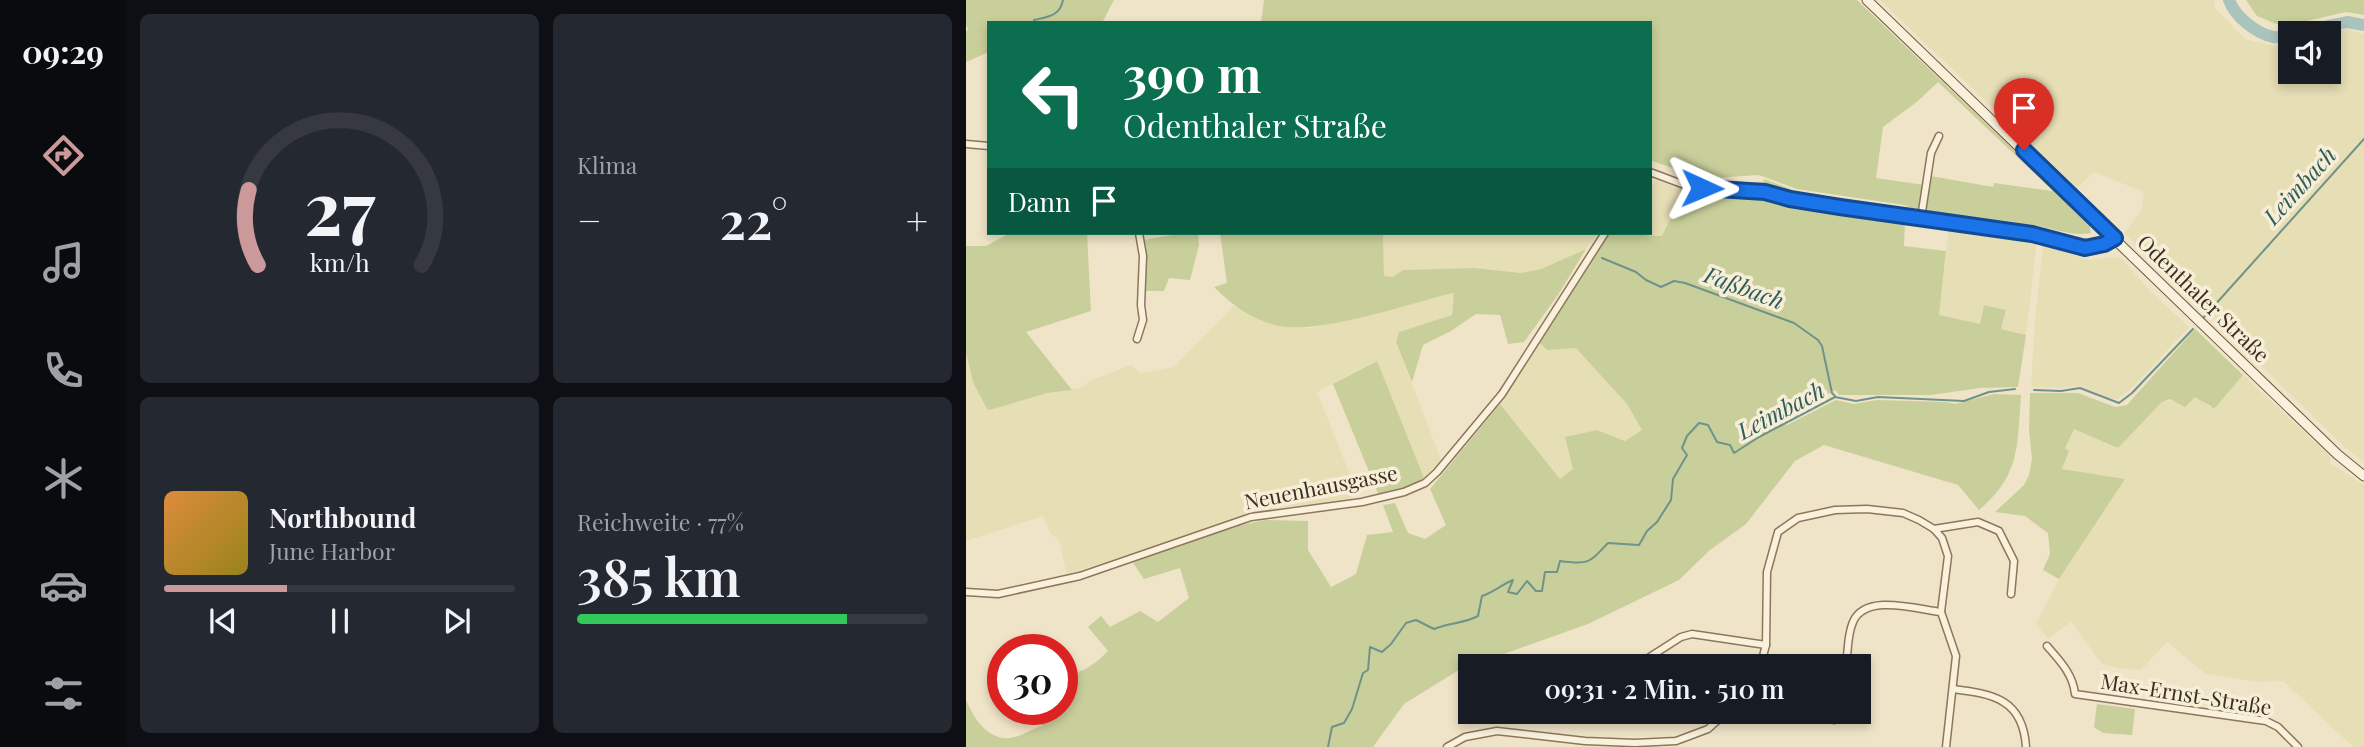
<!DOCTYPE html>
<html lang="de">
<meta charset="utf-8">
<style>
:root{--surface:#171b24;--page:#242831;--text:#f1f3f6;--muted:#9ea1a6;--line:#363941;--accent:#cc999b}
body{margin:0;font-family:"Playfair Display",serif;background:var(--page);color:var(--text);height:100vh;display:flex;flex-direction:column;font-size:26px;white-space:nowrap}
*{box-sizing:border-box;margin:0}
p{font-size:23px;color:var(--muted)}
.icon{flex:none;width:38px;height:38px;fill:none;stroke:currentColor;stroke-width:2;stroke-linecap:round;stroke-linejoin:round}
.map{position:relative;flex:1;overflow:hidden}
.side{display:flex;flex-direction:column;gap:14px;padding:14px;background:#0d0f14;width:840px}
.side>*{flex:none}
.hud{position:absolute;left:21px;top:21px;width:665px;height:214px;border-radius:0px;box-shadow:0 4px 10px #0003;background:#0b6e4f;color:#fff;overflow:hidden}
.fabs{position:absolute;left:1312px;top:21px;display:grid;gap:14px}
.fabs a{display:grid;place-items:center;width:63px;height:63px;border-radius:0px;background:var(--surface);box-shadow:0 4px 10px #0003;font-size:35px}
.speed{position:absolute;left:21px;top:634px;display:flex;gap:14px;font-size:35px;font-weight:700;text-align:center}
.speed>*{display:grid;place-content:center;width:91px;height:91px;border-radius:50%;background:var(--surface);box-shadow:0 4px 10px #0003;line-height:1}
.speed .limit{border:10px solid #d22;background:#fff;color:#111}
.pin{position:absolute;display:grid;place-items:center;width:60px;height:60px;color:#fff;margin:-72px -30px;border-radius:50% 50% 50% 0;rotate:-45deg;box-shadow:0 0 7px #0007}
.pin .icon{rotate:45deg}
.me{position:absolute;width:77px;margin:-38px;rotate:91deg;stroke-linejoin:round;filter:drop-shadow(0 0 5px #0008)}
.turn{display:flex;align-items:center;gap:24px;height:147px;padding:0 21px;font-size:32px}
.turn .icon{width:91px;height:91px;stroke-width:2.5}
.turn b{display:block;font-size:49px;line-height:60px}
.then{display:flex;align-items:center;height:66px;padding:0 21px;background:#0003;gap:14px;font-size:26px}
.big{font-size:52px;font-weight:600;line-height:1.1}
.side .widget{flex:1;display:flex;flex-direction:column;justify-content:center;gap:10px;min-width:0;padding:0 24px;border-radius:10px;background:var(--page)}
.side .dial{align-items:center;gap:0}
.dial svg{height:182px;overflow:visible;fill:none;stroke:var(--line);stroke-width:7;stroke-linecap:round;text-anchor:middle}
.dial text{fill:var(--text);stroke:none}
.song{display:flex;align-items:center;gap:21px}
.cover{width:84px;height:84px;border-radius:10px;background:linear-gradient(135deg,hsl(30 70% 55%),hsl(50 70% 35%))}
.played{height:7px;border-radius:4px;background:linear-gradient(90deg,var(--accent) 35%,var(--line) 35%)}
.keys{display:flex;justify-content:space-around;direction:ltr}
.heat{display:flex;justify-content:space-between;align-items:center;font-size:38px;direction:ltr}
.charge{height:10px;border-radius:5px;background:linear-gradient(90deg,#34c759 77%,var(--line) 0)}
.side .tiles{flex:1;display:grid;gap:14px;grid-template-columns:repeat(2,1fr)}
.trip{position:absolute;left:492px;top:654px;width:413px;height:70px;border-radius:0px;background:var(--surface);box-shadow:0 4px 10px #0003;font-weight:600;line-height:70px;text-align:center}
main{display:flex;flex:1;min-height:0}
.tab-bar{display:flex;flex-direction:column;width:126px;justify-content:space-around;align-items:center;background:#090b0e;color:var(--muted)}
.tab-bar .icon{width:49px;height:49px}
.tab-bar .on{color:var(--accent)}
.tab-bar b{font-size:32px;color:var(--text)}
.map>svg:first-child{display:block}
.farmland{fill:#e6deb5}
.green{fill:#c9cf9b}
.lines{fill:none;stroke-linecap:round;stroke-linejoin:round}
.stream{stroke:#6f938a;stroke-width:2}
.river{stroke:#a9c4bc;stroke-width:12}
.street-casing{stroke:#8d765c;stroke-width:9}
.secondary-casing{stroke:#6f573f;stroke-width:11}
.street{stroke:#faf1dc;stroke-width:6}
.secondary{stroke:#faf1dc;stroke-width:9}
.route-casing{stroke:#114b97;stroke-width:18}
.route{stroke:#1a73e8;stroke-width:12}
.labels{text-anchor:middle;stroke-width:7;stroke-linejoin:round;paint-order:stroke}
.street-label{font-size:21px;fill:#3d2e20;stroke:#f7eed8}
.water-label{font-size:23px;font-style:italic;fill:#2f5d5a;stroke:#f7eed8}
</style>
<main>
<nav class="tab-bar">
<b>09:29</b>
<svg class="icon on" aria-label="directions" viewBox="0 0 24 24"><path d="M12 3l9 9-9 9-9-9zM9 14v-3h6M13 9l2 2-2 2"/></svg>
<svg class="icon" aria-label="music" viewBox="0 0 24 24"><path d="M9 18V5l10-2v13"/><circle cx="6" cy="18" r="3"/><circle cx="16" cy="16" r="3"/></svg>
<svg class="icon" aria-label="phone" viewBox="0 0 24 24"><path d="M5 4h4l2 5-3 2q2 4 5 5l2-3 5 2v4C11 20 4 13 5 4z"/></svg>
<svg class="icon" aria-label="climate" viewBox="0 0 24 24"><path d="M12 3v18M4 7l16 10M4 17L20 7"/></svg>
<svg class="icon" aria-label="car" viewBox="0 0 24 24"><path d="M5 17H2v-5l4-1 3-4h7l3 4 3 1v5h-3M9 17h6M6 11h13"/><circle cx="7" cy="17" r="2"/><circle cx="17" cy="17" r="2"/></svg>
<svg class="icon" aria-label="filters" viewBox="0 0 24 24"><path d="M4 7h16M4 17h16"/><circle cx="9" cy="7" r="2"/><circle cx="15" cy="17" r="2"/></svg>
</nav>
<section class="side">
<div class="tiles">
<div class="widget dial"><svg viewBox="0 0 100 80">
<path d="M14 69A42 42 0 1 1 86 69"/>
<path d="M14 69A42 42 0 0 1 10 36" stroke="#cc999b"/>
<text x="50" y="56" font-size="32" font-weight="700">27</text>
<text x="50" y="72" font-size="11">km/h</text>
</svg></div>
<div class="widget"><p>Klima</p>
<div class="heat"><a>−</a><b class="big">22°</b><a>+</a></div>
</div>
<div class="widget">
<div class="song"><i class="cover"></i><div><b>Northbound</b><p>June Harbor</p></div></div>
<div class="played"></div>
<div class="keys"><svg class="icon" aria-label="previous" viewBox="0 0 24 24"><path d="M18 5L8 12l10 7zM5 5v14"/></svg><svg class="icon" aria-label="pause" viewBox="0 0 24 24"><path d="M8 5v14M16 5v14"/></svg><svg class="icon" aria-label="next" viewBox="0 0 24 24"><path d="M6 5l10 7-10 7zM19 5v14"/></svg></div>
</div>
<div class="widget"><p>Reichweite · 77%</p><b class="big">385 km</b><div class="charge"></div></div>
</div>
</section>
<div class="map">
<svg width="1398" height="747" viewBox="0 0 1398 747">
<rect width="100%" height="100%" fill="#f0e4c8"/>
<g class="farmland">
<polygon points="914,0 1248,0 1249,8 1279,39 1309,46 1325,42 1325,72 1363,72 1362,33 1381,29 1398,34 1398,462 1384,452 1158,233 1175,212 1178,192 1128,172 1111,188"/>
<polygon points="691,180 714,189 717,195 696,236 663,233 684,233 684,188"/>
<polygon points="983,228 1071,240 1060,335 1035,329 1039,310 1019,305 1014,324 973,315"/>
<polygon points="417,233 632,233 620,249 575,269 555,273 508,268 437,270 427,277 418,277"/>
<polygon points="1077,245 1122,260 1149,257 1156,259 1184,291 1223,327 1168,386 1152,399 1143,398 1115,386 1094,388 1065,387 1069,320"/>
<polygon points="489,293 486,315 433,332 430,342 475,460 458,478 410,361 351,392 392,495 374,502 324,506 287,514 101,574 93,540 85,534 77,516 0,541 0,353 7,382 24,410 81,393 115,388 124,381 165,365 174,373 208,367 268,306 307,325 345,328"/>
<polygon points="572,341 581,350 610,347 661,404 676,430 659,441 631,430 599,437 608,469 594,479 534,404"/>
<polygon points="1277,375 1364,456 1364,463 1398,485 1398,747 1387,747 1317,681 1291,682 1240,674 1201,642 1175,670 1152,668 1136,664 1105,622 1082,639 1070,624 1093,579 1159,479 1096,469 1103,451 1098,449 1108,428 1152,448 1196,402 1229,397 1248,409"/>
</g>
<g class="green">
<polygon points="0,0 148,0 136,23 23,23 23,52 0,62 0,32 2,29 0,25"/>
<path d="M298 0H891L1123 222 1125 233C1107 237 1087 228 1067 225 1032 219 995 216 959 211L965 176 1027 187 1028 183 1087 191 972 82 952 101 917 127 910 178 958 185 953 211 938 205 831 189 793 175 749 178 732 177 684 160V23H295Z"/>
<polygon points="1280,0 1398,0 1398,15 1380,12 1328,24 1310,24 1291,16"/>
<polygon points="716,177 752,184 797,182 798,179 835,193 937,207 954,214 831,197 785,186 743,185"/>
<path d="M714 189 746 194H783L830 205 939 223 938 246 980 251 973 315 1014 324 1018 305 1040 310 1035 329 1060 335 1052 387 1014 388 965 395H873L869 390 817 422 821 425 870 400 888 404 911 400 980 402 989 404 1028 394 1055 395C1051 445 1055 475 1013 510L992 485 858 445 829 461 780 524 744 550 713 580 622 624 493 670 438 704 407 747H0V700C8 718 21 740 44 738 54 737 66 729 76 726L70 709H96V673C115 676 129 664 142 651L122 627 135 616 144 627 174 611 192 622 223 598 214 568 178 579 167 563 209 545 271 526 299 520 342 521V550L365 587 390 574 401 535 427 532 417 505 429 503 442 533 459 539 480 525 464 489 534 404 594 479 607 469 599 437 631 430 659 441 676 430 661 404 610 348 581 350 572 341 643 233 696 236 716 195Z"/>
<polygon points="1049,225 1108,237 1126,239 1114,243 1081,234 1048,228"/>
<polygon points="44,233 121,233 125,311 60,332 106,390 81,393 24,410 21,409 7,382 0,353 0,246 20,246"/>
<polygon points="218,233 232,233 233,245 224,280 203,278 198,291 178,291 177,240"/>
<path d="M254 233H417L418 276 427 277 437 270 508 268 555 273 575 269 620 249 592 295 558 342 542 344 534 315 510 314 485 331 457 345 446 382 430 342 433 332 486 315 488 293C442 303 348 338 305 324 282 317 264 303 248 287L261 283Z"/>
<path d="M1229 329 1277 375 1248 409C1242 403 1236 402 1229 397L1219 407 1204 399 1196 402 1152 448 1108 429 1099 448 1103 451 1096 469 1159 479 1093 579 1077 570 1084 554 1082 533 1059 516 1029 512 1058 485 1063 475 1066 459 1063 430 1064 393H1112L1149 407 1161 405Z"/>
<polygon points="411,361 458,478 448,485 413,496 367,384"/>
<polygon points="1131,704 1169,709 1166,735 1137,733 1128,727"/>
</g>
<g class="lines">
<g class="stream">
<path d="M68 20C82 17 94 16 97 0"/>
<polyline points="636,258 670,272 680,280 695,287 708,281 719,283 828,323 852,340 856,346 866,393 869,396"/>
<polyline points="1238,317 1398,139"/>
<polyline points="1068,390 1095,391 1114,388 1153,403 1166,393 1227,329"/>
<path d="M362 747 366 727 378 723 386 709 397 673 402 670 404 647 416 652 425 644 440 623 450 620 468 629C485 622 497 624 512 616L516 596C528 592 535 585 547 580L542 592 551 594 561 581 570 591H576L579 572H591L594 561C623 565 623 563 642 543L673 545 681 531 691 522 705 500 707 479 721 455 716 448 721 436 733 423 742 425 751 442 764 445 768 453 793 437 869 397 890 401 912 397 998 401 1023 392 1049 389"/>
</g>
<g class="river">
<path d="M1263 0C1269 17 1290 33 1307 37 1313 38 1319 35 1325 34"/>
<polyline points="1328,33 1381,22 1398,25"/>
</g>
<g class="street-casing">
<g id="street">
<polyline points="0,144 23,146"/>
<polyline points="684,172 716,184 736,188 799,192 824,199 874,207 1066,234 1119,248 1138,244 1148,238"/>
<polyline points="955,218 965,153 973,136"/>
<polyline points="171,339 177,320 175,305 177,256 173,233"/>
<polyline points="968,529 1012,522 1033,531 1048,561 1045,594"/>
<polyline points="0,592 32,594 114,576 285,517 396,502 438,492 459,483 471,472 536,394 639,233"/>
<path d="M1081 646C1094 661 1107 674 1109 694L1300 721 1312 727 1332 747"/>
<polyline points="668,667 715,637 726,634 800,645"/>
<polyline points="794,667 800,645 801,572 812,532 832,518 869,510 901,509 937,513 953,520 968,529 976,538 982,556 975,612 990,656 980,747"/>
<path d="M880 667C882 653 881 635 887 622 899 593 950 609 975 612"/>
<path d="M987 689C1027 694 1057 699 1060 747"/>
<polyline points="868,720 872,712"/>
<polyline points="481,747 499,737 531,731 619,741 669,743 710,741 742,729 761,712"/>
</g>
</g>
<g class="secondary-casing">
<polyline id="secondary" points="901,0 1371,454 1398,476"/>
</g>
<use href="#street" class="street"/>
<use href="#secondary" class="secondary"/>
</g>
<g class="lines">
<g class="route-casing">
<polyline id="route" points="736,188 799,192 824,199 874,207 1066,234 1119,248 1138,244 1149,238 1058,150"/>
</g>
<use href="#route" class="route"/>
</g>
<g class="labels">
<g class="street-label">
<text transform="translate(1237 299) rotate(44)" y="7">Odenthaler Straße</text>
<text transform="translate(355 488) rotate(-11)" y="7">Neuenhausgasse</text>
<text transform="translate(1220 695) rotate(9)" y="7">Max-Ernst-Straße</text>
</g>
<g class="water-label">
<text transform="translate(1334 186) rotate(-48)" y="8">Leimbach</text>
<text transform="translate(778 288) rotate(20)" y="8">Faßbach</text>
<text transform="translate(815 411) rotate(-28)" y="8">Leimbach</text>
</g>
</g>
</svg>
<div class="fabs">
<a><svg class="icon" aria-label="sound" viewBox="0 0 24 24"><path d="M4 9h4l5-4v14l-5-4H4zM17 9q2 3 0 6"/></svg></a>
</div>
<div class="speed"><div class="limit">30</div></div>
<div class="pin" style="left:1058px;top:150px;background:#d93025"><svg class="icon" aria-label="arrive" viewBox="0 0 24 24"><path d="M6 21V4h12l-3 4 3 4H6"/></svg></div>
<svg class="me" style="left:736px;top:188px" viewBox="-20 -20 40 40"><path d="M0-17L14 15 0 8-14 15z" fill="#1a73e8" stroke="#fff" stroke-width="4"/></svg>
<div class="trip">09:31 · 2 Min. · 510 m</div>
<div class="hud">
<div class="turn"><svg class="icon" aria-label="left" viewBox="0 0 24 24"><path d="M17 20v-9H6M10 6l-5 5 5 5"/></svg><div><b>390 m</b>Odenthaler Straße</div></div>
<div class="then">Dann<svg class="icon" aria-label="arrive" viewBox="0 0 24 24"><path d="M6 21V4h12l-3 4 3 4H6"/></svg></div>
</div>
</div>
</main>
